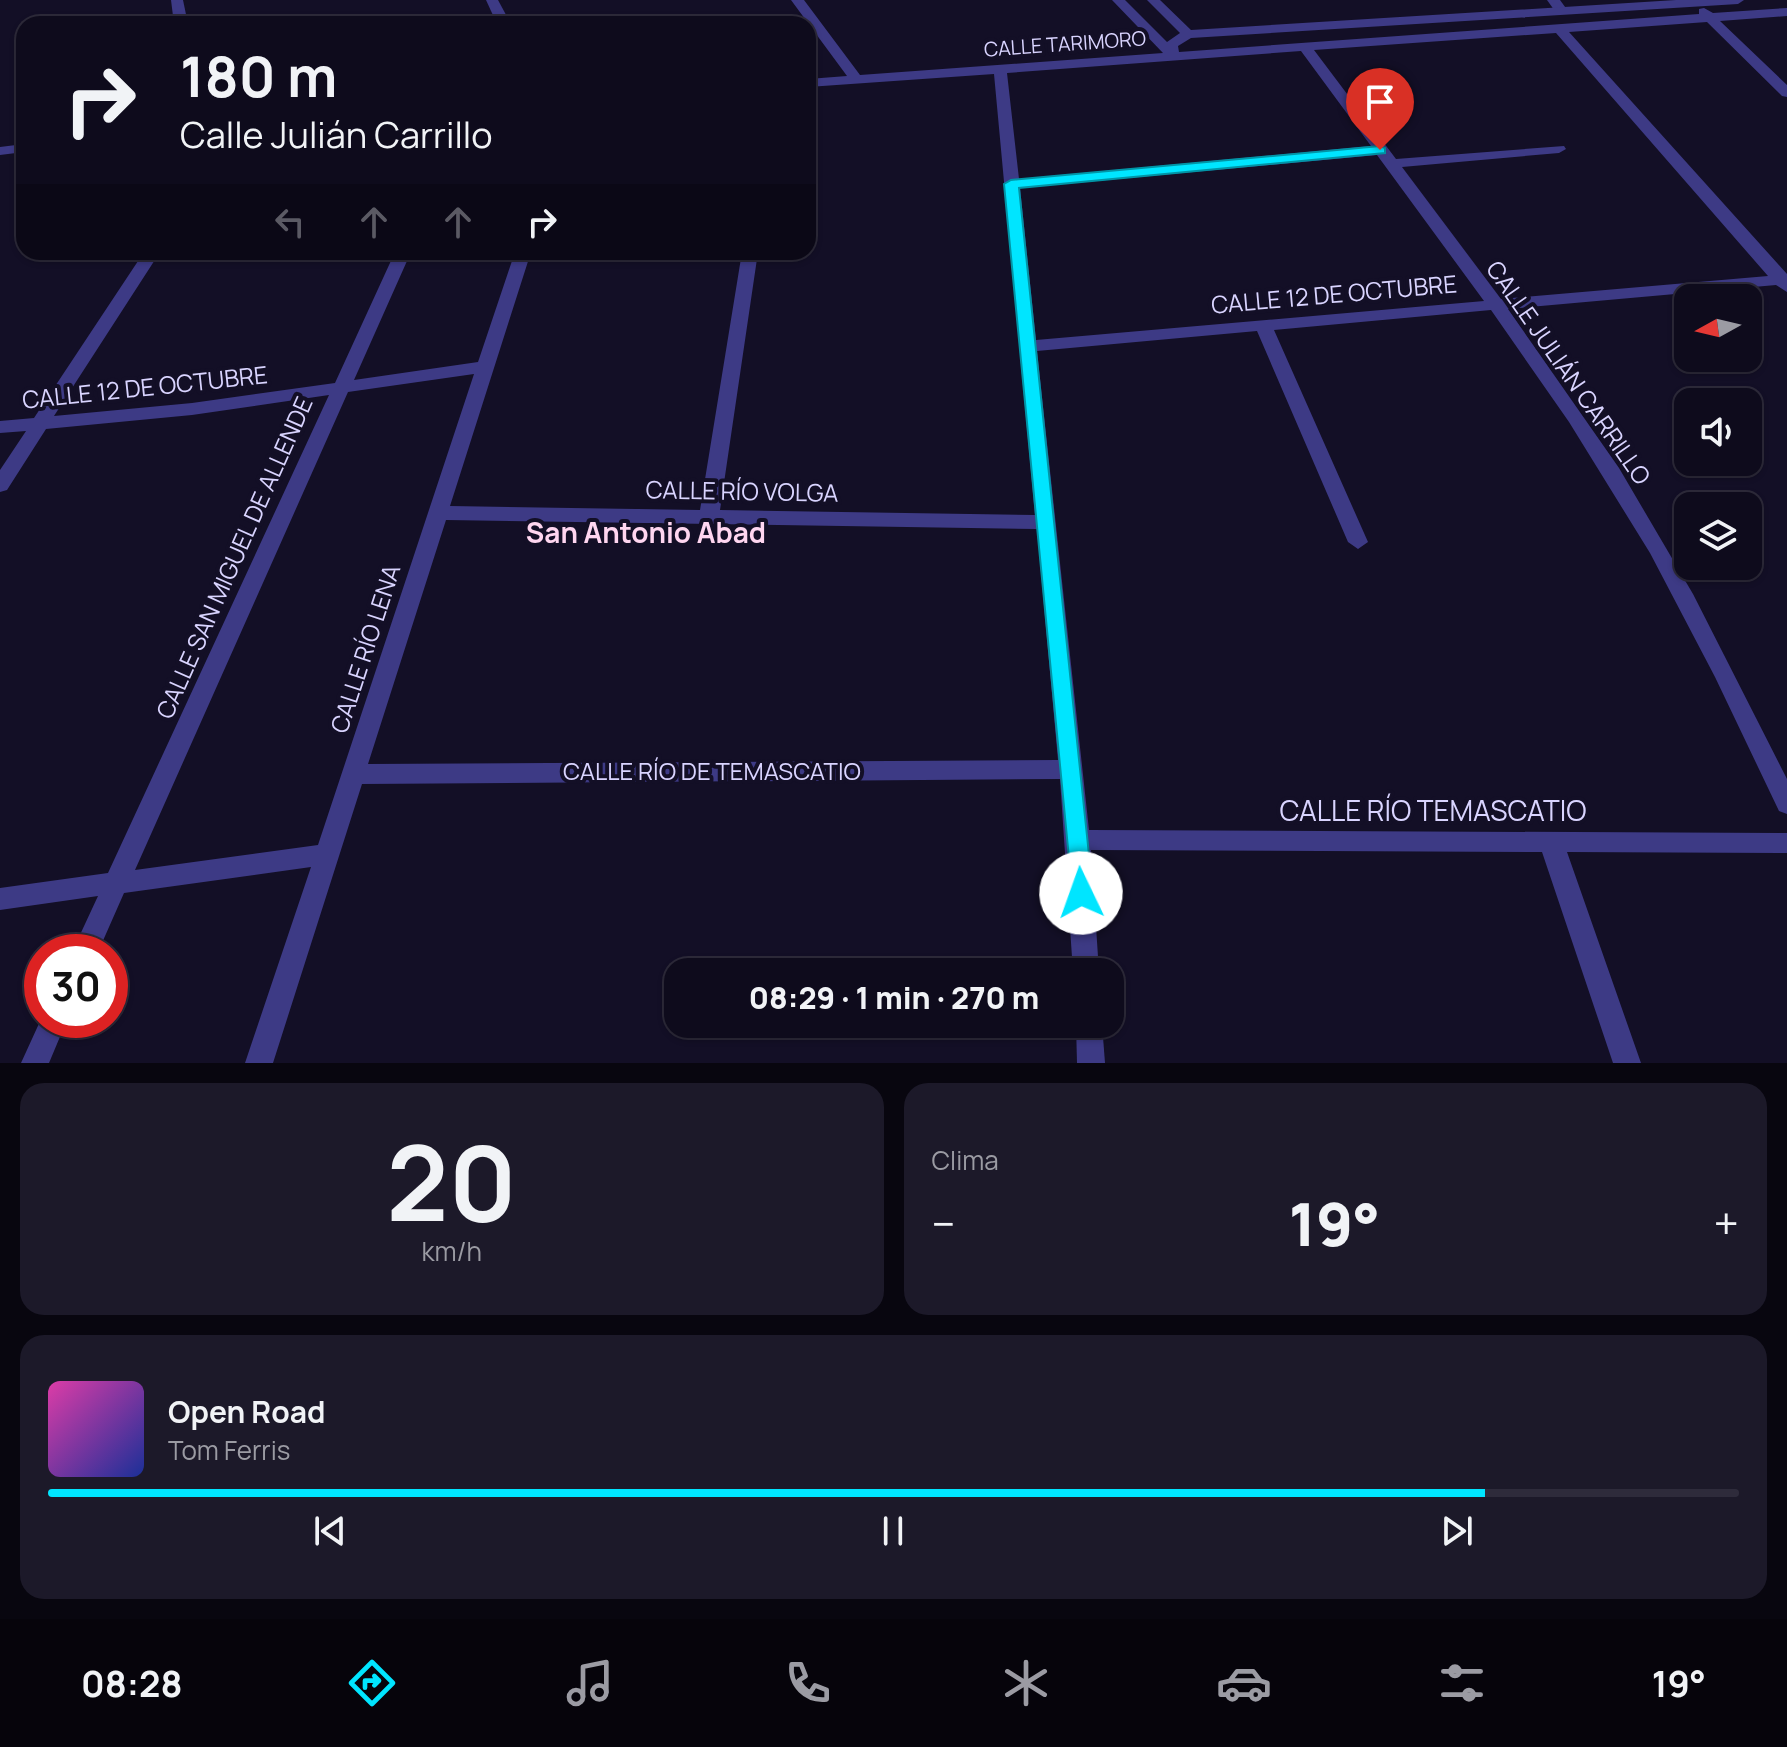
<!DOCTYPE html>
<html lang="es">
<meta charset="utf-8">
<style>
:root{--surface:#0e0b1c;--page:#1c1929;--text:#f1f3f6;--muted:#9b9ba3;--line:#2e2b3b;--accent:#00e5ff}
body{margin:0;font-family:Manrope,sans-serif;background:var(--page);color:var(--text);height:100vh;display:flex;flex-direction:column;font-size:30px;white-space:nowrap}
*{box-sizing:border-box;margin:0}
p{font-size:26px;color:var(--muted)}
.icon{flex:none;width:44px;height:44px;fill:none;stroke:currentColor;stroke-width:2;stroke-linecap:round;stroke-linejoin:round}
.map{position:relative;height:1063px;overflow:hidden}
.details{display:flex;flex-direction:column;gap:20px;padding:20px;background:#08060f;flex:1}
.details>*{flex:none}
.hud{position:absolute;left:16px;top:16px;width:800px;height:244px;border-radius:24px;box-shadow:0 2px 6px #0004,0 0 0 2px var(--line);background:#0e0b1c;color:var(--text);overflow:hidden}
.needle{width:52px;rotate:262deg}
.fabs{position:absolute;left:1674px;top:284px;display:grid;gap:16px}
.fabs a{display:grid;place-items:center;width:88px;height:88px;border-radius:16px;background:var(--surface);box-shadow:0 2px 6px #0004,0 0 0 2px var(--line);font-size:40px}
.speed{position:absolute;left:24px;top:934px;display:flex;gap:16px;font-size:40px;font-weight:700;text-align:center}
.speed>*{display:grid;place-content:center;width:104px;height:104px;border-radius:50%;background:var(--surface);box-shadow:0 2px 6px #0004,0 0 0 2px var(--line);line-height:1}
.speed .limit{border:12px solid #d22;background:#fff;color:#111}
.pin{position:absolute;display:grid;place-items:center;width:68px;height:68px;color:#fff;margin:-82px -34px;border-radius:50% 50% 50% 0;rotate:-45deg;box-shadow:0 0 8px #0007}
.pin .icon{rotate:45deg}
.me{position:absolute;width:88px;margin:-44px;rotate:357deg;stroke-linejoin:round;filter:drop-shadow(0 0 6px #0008)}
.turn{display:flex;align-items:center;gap:28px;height:168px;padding:0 32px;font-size:36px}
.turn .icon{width:104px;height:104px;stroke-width:2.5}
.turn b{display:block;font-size:56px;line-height:68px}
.lanes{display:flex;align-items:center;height:76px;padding:0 32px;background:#0003;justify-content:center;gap:40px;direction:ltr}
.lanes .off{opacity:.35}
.big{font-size:60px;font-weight:800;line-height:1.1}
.details .widget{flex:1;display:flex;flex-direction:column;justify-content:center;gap:12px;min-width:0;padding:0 28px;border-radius:24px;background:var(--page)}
.details .dial{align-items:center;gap:0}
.dial b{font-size:104px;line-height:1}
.song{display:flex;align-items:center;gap:24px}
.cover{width:96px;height:96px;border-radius:12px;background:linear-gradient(135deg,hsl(320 70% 55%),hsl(230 70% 35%))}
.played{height:8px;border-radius:4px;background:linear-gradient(90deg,var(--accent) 85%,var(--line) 85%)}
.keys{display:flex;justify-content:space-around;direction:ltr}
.heat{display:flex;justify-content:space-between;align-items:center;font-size:44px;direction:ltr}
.details .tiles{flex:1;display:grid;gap:20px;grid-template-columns:1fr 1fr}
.widget:last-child{grid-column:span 2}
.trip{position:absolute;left:664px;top:958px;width:460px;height:80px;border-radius:24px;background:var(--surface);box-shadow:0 2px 6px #0004,0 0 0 2px var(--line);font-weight:800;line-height:80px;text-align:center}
.menu{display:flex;height:128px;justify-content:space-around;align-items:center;background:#06040b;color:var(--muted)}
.menu .icon{width:56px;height:56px}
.menu .selected{color:var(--accent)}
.menu b{font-size:36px;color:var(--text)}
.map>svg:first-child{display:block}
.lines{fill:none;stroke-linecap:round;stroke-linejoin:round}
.lane{fill:#3d3a85;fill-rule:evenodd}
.street{fill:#3d3a85;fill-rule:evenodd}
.route{fill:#00e5ff;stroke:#0095a6;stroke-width:2}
.labels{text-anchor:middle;stroke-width:8;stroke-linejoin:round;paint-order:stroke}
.far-street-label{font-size:20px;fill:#d9d4ff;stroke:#130f26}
.street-label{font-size:24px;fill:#d9d4ff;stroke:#130f26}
.quarter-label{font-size:28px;font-weight:bold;fill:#ffd6f0;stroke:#130f26}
.near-street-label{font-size:28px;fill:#d9d4ff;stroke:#130f26}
</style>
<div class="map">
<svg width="1787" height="1063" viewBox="0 0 1787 1063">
<rect width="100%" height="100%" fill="#130f26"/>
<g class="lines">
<polygon class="lane" points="1547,0 1560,0 1568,11 1557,14"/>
<g class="street">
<polygon points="171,0 183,0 188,24 174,24"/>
<polygon points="486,0 498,0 511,24 497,24"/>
<path d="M791 0H804L860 75 1163 53 1112 0H1125L1167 42 1180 33 1147 0H1160L1191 30 1676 0H1744L1738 4 1191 38 1178 46 1179 52 1699 14V9L1704 8 1713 13 1787 8V16L1720 21 1787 85V97L1782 96 1707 22 1569 32 1787 274V292L1776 285 1508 309 1619 468 1693 594 1787 779V814L1779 811 1715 677 1650 553 1569 422 1491 310 1274 330 1368 542 1358 549 1348 542 1257 331 1037 351 1089 830 1787 833V853L1567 852 1641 1063H1613L1542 852 1091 850 1099 972H1073L1060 779 362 784 273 1063H245L311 867 124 893 98 952H72L98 896 0 910V888L108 873 329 395 192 415 46 429 7 490 0 492V470L26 431 0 433V421L34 418 144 252H160L54 416 192 403 335 383 395 252H411L354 380 478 362 515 252H531L450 506 700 510 742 252H758L720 510 1035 515 994 74 808 87V79L847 76ZM1556 33 1768 276 1501 299 1402 167 1559 153 1566 149 1564 146 1396 159 1314 50ZM1301 51 1371 146 1019 179 1007 73ZM1377 155 1484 301 1036 340 1020 188ZM474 374 318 845 135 870 348 392ZM446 520 1037 529 1058 760 368 764Z"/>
<polygon points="24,144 24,152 0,155 0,147"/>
<polygon points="42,1017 42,1020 67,1020 49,1063 21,1063"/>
<polygon points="1076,1024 1102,1024 1105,1063 1077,1063"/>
</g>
</g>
<polygon class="route" points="1380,146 1385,148 1385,153 1019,188 1093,893 1089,900 1081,903 1073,900 1004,184 1011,180"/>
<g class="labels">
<g class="far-street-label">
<text transform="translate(1065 44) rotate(-4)" y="7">CALLE TARIMORO</text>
</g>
<g class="street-label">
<text transform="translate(1334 295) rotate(-5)" y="8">CALLE 12 DE OCTUBRE</text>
<text transform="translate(1568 373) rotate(55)" y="8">CALLE JULIÁN CARRILLO</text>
<text transform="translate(145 388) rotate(-6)" y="8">CALLE 12 DE OCTUBRE</text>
<text transform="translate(742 492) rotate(1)" y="8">CALLE RÍO VOLGA</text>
<text transform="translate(235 558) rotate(-66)" y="8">CALLE SAN MIGUEL DE ALLENDE</text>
<text transform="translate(366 649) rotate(-72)" y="8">CALLE RÍO LENA</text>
<text x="712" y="780">CALLE RÍO DE TEMASCATIO</text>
</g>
<g class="quarter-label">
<text x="646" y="543">San Antonio Abad</text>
</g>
<g class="near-street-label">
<text x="1433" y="821">CALLE RÍO TEMASCATIO</text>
</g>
</g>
</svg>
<div class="fabs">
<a><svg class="needle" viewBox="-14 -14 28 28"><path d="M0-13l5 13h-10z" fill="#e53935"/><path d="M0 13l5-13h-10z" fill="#9b9ba3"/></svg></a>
<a><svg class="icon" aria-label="sound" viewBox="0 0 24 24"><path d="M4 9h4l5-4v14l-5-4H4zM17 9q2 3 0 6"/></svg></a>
<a><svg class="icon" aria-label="layers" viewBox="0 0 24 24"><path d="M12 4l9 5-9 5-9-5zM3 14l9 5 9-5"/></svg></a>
</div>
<div class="speed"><div class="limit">30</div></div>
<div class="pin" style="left:1380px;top:150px;background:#d93025"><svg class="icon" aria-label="arrive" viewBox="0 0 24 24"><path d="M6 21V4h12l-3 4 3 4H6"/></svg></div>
<svg class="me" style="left:1081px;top:893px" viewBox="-20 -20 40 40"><circle r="19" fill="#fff"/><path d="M0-13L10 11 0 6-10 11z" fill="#00e5ff"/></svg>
<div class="trip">08:29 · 1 min · 270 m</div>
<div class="hud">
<div class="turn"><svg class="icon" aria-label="right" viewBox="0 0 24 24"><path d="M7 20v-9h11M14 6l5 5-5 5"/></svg><div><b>180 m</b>Calle Julián Carrillo</div></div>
<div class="lanes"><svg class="icon off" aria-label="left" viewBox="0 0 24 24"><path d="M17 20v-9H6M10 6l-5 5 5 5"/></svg><svg class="icon off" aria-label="ahead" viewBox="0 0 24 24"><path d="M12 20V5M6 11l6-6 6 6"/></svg><svg class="icon off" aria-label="ahead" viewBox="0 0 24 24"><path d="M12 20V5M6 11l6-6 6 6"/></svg><svg class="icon" aria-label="right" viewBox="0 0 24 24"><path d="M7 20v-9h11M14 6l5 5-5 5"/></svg></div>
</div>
</div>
<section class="details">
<div class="tiles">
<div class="widget dial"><b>20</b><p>km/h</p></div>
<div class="widget"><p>Clima</p>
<div class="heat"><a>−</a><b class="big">19°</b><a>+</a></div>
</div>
<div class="widget">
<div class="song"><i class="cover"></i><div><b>Open Road</b><p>Tom Ferris</p></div></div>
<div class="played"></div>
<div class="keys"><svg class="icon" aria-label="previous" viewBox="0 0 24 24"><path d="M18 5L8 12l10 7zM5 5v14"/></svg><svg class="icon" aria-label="pause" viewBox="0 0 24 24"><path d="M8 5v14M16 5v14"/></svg><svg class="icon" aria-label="next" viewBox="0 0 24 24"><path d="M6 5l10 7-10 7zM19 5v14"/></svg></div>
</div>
</div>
</section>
<nav class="menu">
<b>08:28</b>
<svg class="icon selected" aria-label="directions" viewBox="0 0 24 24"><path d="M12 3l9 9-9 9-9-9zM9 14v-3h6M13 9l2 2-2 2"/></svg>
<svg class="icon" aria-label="music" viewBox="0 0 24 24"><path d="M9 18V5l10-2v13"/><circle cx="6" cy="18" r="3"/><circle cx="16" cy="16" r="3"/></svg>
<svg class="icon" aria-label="phone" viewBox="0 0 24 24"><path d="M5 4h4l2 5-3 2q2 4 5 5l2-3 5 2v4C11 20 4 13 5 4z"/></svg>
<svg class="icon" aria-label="climate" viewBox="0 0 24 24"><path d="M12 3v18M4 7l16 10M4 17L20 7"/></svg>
<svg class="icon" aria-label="car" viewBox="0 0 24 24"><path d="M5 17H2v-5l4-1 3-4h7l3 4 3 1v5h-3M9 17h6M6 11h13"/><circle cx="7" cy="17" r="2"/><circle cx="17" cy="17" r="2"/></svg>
<svg class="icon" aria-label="filters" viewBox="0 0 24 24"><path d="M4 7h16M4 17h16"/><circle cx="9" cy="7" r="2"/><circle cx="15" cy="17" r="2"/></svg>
<b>19°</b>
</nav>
